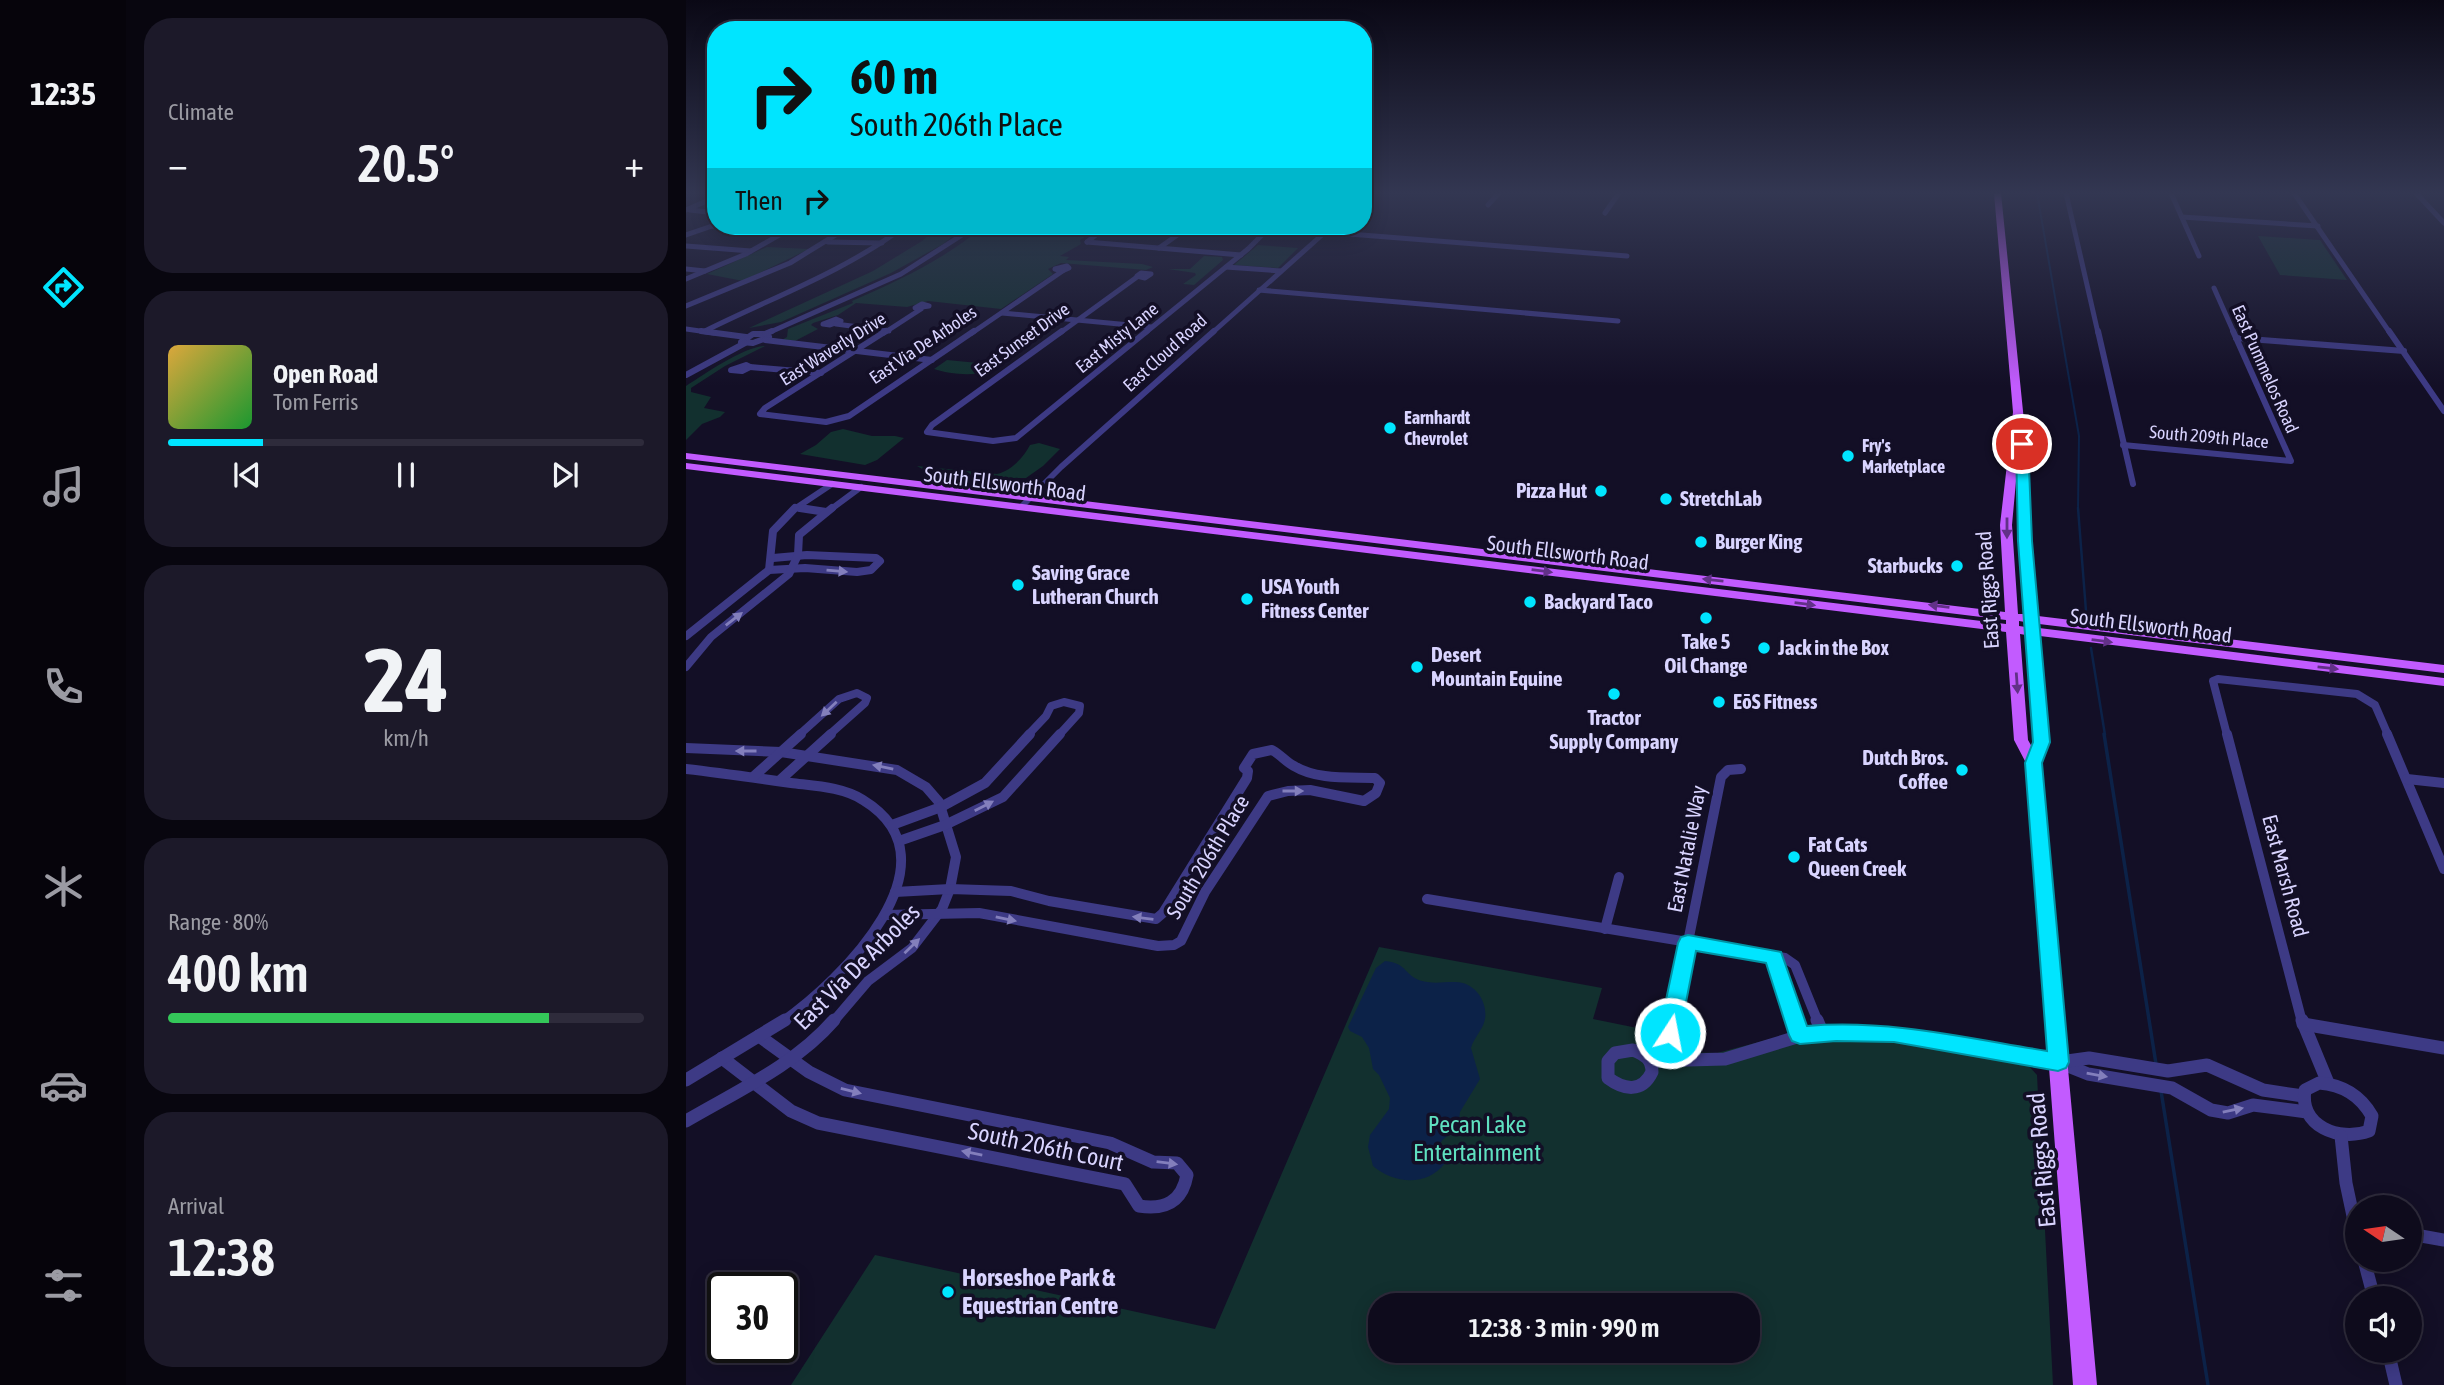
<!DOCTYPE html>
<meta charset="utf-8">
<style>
:root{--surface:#0e0b1c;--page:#1c1929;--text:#f1f3f6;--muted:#9b9ba3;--line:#2e2b3b;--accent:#00e5ff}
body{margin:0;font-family:"Asap Condensed",sans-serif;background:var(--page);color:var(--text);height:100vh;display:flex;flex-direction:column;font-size:26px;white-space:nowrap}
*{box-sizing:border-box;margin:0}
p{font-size:23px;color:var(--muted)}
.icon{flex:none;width:38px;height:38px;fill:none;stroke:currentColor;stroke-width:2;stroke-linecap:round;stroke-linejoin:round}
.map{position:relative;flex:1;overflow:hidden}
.panel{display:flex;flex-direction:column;gap:18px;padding:18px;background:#08060f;width:560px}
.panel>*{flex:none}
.hud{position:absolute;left:21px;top:21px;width:665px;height:214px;border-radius:28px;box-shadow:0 4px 18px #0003,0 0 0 2px var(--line);background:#00e5ff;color:#111;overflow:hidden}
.needle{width:46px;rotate:283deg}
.buttons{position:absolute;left:1659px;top:1195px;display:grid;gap:14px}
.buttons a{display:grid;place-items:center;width:77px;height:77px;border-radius:50%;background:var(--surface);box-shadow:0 4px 18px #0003,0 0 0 2px var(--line);font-size:35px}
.speed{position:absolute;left:21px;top:1272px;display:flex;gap:14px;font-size:35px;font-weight:700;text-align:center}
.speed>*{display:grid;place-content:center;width:91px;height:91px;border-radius:50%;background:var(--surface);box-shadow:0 4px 18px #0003,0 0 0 2px var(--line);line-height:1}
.speed .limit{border:4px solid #111;border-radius:10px;background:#fff;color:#111}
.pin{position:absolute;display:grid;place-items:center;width:60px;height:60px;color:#fff;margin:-30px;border:4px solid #fff;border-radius:50%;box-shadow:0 2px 7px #0007}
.me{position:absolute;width:77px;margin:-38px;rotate:11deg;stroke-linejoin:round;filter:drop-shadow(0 0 5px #0008)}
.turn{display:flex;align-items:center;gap:24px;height:147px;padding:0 28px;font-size:32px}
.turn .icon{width:91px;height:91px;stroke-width:2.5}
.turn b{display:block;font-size:49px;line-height:60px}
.then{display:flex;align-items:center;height:66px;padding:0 28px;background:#0003;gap:14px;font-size:26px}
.big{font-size:52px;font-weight:600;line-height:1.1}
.panel .widget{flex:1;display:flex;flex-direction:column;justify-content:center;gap:10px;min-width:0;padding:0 24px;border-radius:28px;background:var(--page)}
.panel .dial{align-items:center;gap:0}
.dial b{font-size:91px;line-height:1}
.song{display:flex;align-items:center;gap:21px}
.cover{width:84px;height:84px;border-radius:10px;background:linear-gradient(135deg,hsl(40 70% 55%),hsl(130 70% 35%))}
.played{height:7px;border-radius:4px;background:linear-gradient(90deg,var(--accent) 20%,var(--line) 20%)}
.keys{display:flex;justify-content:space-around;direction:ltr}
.heat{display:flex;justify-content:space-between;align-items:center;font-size:38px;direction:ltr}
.charge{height:10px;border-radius:5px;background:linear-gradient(90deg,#34c759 80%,var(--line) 0)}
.trip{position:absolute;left:682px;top:1293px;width:392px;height:70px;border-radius:28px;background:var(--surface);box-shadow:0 4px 18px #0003,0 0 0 2px var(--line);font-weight:600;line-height:70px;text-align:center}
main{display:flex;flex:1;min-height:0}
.tab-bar{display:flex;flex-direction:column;width:126px;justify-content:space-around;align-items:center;background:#06040b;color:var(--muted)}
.tab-bar .icon{width:49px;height:49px}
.tab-bar .active{color:var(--accent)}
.tab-bar b{font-size:32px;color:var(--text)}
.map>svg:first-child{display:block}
.green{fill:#12302f;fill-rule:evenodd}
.water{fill:#0c2248}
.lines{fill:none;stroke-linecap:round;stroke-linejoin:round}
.stream-far2{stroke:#0c2248;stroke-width:2}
.stream-far1{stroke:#0c2248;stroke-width:2.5}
.stream{stroke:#0c2248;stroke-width:3.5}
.street-far4{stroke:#3d3a85;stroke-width:5}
.street-far3{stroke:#3d3a85;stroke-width:6}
.street-far2{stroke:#3d3a85;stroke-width:8}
.street-far1{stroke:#3d3a85;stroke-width:10}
.street{stroke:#3d3a85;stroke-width:13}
.primary{fill:#c25bff;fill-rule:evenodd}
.oneway{fill:#623188}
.oneway2{fill:#837fbc}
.route{fill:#00e5ff;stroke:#0095a6;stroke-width:2}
.poi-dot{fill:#00e5ff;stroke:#130f26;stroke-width:2.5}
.labels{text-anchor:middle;stroke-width:7;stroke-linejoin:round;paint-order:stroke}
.far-street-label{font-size:18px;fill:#d9d4ff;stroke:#130f26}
.far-poi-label{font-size:18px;font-weight:bold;fill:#d9d4ff;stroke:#130f26;text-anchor:start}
.street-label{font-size:21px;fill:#d9d4ff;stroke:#130f26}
.poi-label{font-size:21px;font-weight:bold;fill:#d9d4ff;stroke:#130f26;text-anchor:start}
.near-street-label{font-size:24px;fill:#d9d4ff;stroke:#130f26}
.near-park-label{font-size:24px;fill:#5fe0c0;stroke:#130f26}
.near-poi-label{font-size:24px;font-weight:bold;fill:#d9d4ff;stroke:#130f26;text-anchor:start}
</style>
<main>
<nav class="tab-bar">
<b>12:35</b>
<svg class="icon active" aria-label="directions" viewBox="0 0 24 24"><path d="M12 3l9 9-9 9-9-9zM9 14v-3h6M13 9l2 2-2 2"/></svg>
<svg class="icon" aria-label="music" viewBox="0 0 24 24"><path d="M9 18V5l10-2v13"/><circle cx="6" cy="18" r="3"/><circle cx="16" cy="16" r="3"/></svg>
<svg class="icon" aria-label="phone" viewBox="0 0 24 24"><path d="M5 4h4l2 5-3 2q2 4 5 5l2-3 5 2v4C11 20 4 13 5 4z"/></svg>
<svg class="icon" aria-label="climate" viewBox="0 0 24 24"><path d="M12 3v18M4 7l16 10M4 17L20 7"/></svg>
<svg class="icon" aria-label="car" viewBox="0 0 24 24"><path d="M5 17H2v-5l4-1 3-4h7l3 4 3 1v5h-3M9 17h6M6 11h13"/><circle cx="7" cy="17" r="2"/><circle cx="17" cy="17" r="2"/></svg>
<svg class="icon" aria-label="filters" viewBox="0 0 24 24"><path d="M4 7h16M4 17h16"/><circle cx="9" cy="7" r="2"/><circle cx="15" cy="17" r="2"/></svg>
</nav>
<section class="panel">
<div class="widget"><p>Climate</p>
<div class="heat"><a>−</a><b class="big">20.5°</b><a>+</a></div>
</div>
<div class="widget">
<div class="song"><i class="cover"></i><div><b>Open Road</b><p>Tom Ferris</p></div></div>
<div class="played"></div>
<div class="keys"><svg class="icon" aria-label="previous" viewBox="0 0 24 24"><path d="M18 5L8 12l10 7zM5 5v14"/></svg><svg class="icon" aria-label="pause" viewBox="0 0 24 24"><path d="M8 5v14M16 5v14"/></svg><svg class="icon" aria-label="next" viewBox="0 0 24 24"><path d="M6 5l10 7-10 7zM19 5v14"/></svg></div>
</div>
<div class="widget dial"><b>24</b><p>km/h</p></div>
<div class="widget"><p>Range · 80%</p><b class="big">400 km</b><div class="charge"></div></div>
<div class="widget"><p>Arrival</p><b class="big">12:38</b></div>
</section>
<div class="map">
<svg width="1758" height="1385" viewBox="0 0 1758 1385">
<rect width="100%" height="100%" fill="#130f26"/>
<g class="green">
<polygon points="253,226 280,226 257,244 205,273 95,322 63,328 187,271 236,241"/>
<path d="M298 226H415L394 240 395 244 374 256 383 257 380 260 456 264 467 267 460 270 375 263 362 269 367 274 315 309 242 301 221 307 170 303 152 315 127 323 125 325 132 329 109 341 96 340 101 337 102 329 167 303 166 301C212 281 259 259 298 226Z"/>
<polygon points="1572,236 1634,240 1661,280 1594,275"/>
<polygon points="572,245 612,248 592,268 548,265"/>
<polygon points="81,247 123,249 57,281 21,274"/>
<polygon points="518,256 536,257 537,260 508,285 497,284 510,275 509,273 482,269 504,269"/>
<path d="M79 346 39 366 5 388V392L25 397 18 408 39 412 34 417 16 424 0 440V386C19 374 57 347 79 346Z"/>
<path d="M261 360 313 365C299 378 266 375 248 369Z"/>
<polygon points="157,429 186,436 209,436 218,438 191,460 179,465 114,454 130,445 145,432"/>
<path d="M353 443 374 449 357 466 340 478H307L238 470 231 466 311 474C327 470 339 455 344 445Z"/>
<path d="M693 947 916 988 907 1019 971 1032 967 1045 998 1052 1031 1053 1123 1029 1168 1024 1172 1039 1220 1042 1341 1064 1351 1075 1367 1385H105L189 1255 529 1329ZM695 1306H1062V1351H695Z"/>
</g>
<path class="water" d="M699 961C722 963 718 976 736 981 748 984 756 982 768 982 788 981 802 1001 799 1019 797 1030 788 1037 785 1048L794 1079 774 1112 772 1129C754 1141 749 1141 759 1163 741 1187 708 1184 687 1166L682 1147 684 1135 703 1109 704 1098 693 1075 687 1069 683 1048 676 1037 664 1031 662 1027 690 968Z"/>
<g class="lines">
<polyline class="stream-far2" points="1351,193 1393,436 1392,510"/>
<g class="stream-far1">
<polyline points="1392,508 1400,611"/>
<polyline points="1405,648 1419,735"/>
</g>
<g class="stream">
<polyline points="1418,734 1470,1064"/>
<polyline points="1475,1091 1522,1385"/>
</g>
<g class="street-far4">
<polyline points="1380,193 1412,333"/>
<polyline points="1485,193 1513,256"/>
<polyline points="1608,193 1704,333"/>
<polyline points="1730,193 1758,223"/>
<polyline points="677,198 683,193"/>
<polyline points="802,205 813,193"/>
<polyline points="0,210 30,197"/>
<polyline points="4,210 30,213"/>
<polyline points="919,213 933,193"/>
<polyline points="1496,217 1632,226"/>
<polyline points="638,232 941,256"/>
<polyline points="0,235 26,226 102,230"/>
<polyline points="142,242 196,243"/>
<polyline points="401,242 555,255"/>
<polyline points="401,242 421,226"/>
<polyline points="0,246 65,251"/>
<polyline points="473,248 504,226"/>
<polygon points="381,266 383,268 376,271 369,269"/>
<polyline points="540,267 595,271"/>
<polyline points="0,269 19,271"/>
<polygon points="455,273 465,274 459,278 451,276"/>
<polyline points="0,279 60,254 109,226"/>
<polyline points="1528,288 1548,333"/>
<polyline points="573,290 932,321"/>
<polygon points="236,304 243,306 229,308"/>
<polyline points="0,306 104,263 164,226"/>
<polyline points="316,313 465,327"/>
<polygon points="150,319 155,321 144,325 137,324"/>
<polyline points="150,324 203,331"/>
<polyline points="0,329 28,333"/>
<path d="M19 331C87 297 158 272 219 226"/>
<polyline points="82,333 215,274 290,226"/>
<polyline points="198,333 235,309"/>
<polyline points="286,333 378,270"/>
<polyline points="374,333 451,277"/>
<polyline points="459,333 562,249 585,226"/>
<polyline points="526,333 646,226"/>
</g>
<g class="street-far3">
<polyline points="15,331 60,337"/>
<polyline points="200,331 79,408 74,414 140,422 163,416 288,331"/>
<polyline points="376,331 246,425 241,432 307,441 330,438 461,331"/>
<polyline points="1412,331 1447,484"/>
<polyline points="1703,331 1758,411"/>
<polygon points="67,334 79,334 83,337 67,343 55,342"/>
<polyline points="79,334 86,331"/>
<polyline points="1550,338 1718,351"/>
<polyline points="79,340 246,360"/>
<polygon points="60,365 64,367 56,371 45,370"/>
<polyline points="64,367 135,373"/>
<polyline points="0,375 59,343"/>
<polyline points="1437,445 1605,461 1547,331"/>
<polyline points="335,507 375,467 528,331"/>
<polyline points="112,508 126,510"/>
<polyline points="107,510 146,484"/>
<polyline points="144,510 175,487"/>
</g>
<g class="street-far2">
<polyline points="114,508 140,512"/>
<polyline points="83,570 119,568 171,572 185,570 194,561 190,558 121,555 87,558"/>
<polyline points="0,636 83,570 87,531 109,508"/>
<polyline points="0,667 25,637 103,574 112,555 113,535 146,508"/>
<polyline points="113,735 153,699 171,693 181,698 179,703 143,735"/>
<polyline points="342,735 360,716 365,706 378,702 394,706 393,713 373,735"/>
<polyline points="1541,735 1527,681 1532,679 1671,694 1689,705 1702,735"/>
</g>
<g class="street-far1">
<polyline points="1541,734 1616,1022"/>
<polyline points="1701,734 1758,869"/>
<polyline points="0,748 95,752 211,770 240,787 253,802 270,857 264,889 256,909 226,948 182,981 147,1022"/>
<path d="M0 769C35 773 70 778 105 783 129 786 157 787 177 800 277 861 155 981 96 1022"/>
<polyline points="67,777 115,734"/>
<polyline points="1721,779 1758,783"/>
<polyline points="93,781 145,734"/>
<polyline points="206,825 255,807 299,783 344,734"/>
<polyline points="213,841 259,825 317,797 374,734"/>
<polyline points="741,899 1099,958 1109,965 1132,1022"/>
<path d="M199 915 293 913 472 946 488 945 495 941 519 892 582 796 602 791 624 790 678 801 690 793 694 783 689 778C662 777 631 780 608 766 600 762 595 755 586 750L567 754 558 768 562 771 561 778 477 913 470 919 363 901 325 891 264 889 209 892"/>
<polyline points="919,929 933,877"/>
<polyline points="1088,957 1110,1022"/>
<polyline points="986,1022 1035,777 1042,770 1055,769"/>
</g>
<g class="street">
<polyline points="1109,1020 1114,1035"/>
<polyline points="1131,1020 1136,1032"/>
<polyline points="1616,1020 1642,1083"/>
<polyline points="1617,1024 1758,1048"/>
<polyline points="984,1033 987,1020"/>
<path d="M947 1050C959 1055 966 1059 966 1072 956 1093 938 1090 922 1078V1061L929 1053Z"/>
<path d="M36 1058 105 1111 132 1123 439 1184 453 1206C479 1210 496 1202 501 1175L491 1163 467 1162 424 1143 159 1090 123 1072 73 1036"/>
<polyline points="965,1061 1039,1059 1124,1033 1208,1034 1372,1062 1402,1074 1486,1088 1525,1110 1542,1113 1567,1105 1621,1112"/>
<polyline points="1374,1062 1403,1058 1482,1071 1521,1065 1577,1090 1617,1096"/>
<polyline points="0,1080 99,1020"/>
<path d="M1633 1083C1657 1085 1674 1095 1686 1116L1683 1131C1653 1142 1613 1126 1619 1090Z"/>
<path d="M0 1121C51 1091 109 1065 148 1020"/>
<polyline points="1655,1136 1660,1183 1671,1235"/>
<polyline points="1724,1234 1758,1240"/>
<polyline points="1678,1260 1688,1298"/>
<polyline points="1702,1351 1710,1385"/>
</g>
<path class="primary" d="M1308 193H1315L1338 421 1334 442 1341 445 1345 541 1352 616 1758 665V673L1353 624V628L1758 678V686L1354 636 1363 742 1354 763 1411 1385H1387L1340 763 1328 740 1320 632 0 469V463L1320 624V620L0 459V453L1319 612 1314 525 1327 412ZM1331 470 1333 541 1339 614H1332L1326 525ZM1333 621 1339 622 1340 627 1333 626ZM1334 634 1340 635 1349 742 1346 747 1342 740Z"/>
</g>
<defs><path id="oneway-solid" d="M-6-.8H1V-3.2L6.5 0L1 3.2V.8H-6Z" transform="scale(1.75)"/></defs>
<g class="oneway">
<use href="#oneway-solid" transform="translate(1321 528) rotate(90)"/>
<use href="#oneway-solid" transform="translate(856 571) rotate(7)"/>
<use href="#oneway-solid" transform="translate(1027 580) rotate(-174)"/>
<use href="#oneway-solid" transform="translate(1119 604) rotate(7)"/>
<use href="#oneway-solid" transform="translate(1253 606) rotate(-173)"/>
<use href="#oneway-solid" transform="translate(1416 641) rotate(7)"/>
<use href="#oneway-solid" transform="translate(1642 668) rotate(6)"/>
<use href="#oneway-solid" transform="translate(1331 683) rotate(86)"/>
</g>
<g class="oneway2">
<use href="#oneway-solid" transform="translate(151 571) rotate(5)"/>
<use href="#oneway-solid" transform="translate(48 619) rotate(-38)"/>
<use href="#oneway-solid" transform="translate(143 709) rotate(137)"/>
<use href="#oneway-solid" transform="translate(60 751) rotate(180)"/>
<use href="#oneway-solid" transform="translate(197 767) rotate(-168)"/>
<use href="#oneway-solid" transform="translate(607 791)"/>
<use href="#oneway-solid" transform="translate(298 806) rotate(-27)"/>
<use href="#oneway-solid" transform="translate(457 918) rotate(-173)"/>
<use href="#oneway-solid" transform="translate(320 919) rotate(12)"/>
<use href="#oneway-solid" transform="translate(226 946) rotate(-44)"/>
<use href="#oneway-solid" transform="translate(1411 1075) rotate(10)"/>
<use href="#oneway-solid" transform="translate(165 1091) rotate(14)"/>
<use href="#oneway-solid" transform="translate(1547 1110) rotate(-12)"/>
<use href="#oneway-solid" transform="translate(286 1153) rotate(-169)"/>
<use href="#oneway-solid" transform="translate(481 1163) rotate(7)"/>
</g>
<linearGradient id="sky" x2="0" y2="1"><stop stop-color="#0a0815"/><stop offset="0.5" stop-color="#333752"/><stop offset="1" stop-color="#333752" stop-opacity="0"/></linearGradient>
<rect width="1758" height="386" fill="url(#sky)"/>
<path class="route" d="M1336 441 1342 444 1346 541 1364 742 1356 763 1383 1062 1380 1068 1372 1071 1208 1042 1150 1041 1114 1044 1106 1041 1103 1035 1080 963 1010 951 994 1033 991 1039 984 1042 976 1039 973 1033 992 943 995 937 1002 935 1095 952 1121 1026C1202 1019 1281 1038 1361 1051L1339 763 1347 742 1332 541 1330 444Z"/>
<g class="poi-dot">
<circle cx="704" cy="428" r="7"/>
<circle cx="1162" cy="456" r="7"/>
<circle cx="915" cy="491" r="7"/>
<circle cx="980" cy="499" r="7"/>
<circle cx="1015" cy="542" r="7"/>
<circle cx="1271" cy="566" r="7"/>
<circle cx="332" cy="585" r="7"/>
<circle cx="561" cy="599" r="7"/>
<circle cx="844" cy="602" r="7"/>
<circle cx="1020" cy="618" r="7"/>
<circle cx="1078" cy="648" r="7"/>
<circle cx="731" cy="667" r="7"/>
<circle cx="928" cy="694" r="7"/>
<circle cx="1033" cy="702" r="7"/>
<circle cx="1276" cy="770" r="7"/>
<circle cx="1108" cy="857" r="7"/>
<circle cx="262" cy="1292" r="7"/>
</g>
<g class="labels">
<g class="far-street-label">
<text transform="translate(431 338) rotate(-39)" y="6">East Misty Lane</text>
<text transform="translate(336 340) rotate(-36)" y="6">East Sunset Drive</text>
<text transform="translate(237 345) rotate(-34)" y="6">East Via De Arboles</text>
<text transform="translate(147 349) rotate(-32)" y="6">East Waverly Drive</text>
<text transform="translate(479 353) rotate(-42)" y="6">East Cloud Road</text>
<text transform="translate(1579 369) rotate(66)" y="6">East Pummelos Road</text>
<text transform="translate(1523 437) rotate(5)" y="6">South 209th Place</text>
</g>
<g class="far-poi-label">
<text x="718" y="424">Earnhardt<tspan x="718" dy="21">Chevrolet</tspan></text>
<text x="1176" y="452">Fry's<tspan x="1176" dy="21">Marketplace</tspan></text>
</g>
<g class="street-label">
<text transform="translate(319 484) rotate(7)" y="7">South Ellsworth Road</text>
<text transform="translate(882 553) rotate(7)" y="7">South Ellsworth Road</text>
<text transform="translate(1302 590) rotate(-94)" y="7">East Riggs Road</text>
<text transform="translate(1465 626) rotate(7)" y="7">South Ellsworth Road</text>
<text transform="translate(1001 849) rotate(-79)" y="7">East Natalie Way</text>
<text transform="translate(522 857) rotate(-59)" y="7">South 206th Place</text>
<text transform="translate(1599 876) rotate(75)" y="7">East Marsh Road</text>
</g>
<g class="poi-label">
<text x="901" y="498" text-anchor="end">Pizza Hut</text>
<text x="994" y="506">StretchLab</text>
<text x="1029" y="549">Burger King</text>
<text x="1257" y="573" text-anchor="end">Starbucks</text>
<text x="346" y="580">Saving Grace<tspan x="346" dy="24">Lutheran Church</tspan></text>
<text x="575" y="594">USA Youth<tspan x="575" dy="24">Fitness Center</tspan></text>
<text x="858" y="609">Backyard Taco</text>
<text x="1020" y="649" text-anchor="middle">Take 5<tspan x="1020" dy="24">Oil Change</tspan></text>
<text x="1092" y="655">Jack in the Box</text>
<text x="745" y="662">Desert<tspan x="745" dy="24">Mountain Equine</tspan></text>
<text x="1047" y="709">EōS Fitness</text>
<text x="928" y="725" text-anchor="middle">Tractor<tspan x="928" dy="24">Supply Company</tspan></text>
<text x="1262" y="765" text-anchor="end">Dutch Bros.<tspan x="1262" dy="24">Coffee</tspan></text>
<text x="1122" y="852">Fat Cats<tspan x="1122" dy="24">Queen Creek</tspan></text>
</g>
<g class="near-street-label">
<text transform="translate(171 967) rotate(-45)" y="8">East Via De Arboles</text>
<text transform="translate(360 1147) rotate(12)" y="8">South 206th Court</text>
<text transform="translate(1356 1160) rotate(-95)" y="8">East Riggs Road</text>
</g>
<g class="near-park-label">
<text x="791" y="1133">Pecan Lake<tspan x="791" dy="28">Entertainment</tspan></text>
</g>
<g class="near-poi-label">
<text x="276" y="1286">Horseshoe Park &amp;<tspan x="276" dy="28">Equestrian Centre</tspan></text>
</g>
</g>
</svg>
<div class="buttons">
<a><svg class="needle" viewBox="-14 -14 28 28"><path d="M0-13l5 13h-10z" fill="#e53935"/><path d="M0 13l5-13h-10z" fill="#9b9ba3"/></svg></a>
<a><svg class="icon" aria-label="sound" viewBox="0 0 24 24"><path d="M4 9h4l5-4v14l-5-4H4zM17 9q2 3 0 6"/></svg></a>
</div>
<div class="speed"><div class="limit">30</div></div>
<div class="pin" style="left:1336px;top:444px;background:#d93025"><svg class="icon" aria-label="arrive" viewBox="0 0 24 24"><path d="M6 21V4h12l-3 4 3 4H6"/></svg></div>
<svg class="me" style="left:984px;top:1033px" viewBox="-20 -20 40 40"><circle r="17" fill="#00e5ff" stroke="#fff" stroke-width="3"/><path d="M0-11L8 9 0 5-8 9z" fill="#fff"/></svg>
<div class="trip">12:38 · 3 min · 990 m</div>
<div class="hud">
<div class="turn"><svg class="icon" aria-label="right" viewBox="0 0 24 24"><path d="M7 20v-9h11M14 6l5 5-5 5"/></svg><div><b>60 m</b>South 206th Place</div></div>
<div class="then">Then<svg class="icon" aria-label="right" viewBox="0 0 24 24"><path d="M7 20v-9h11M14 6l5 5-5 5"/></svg></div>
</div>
</div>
</main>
